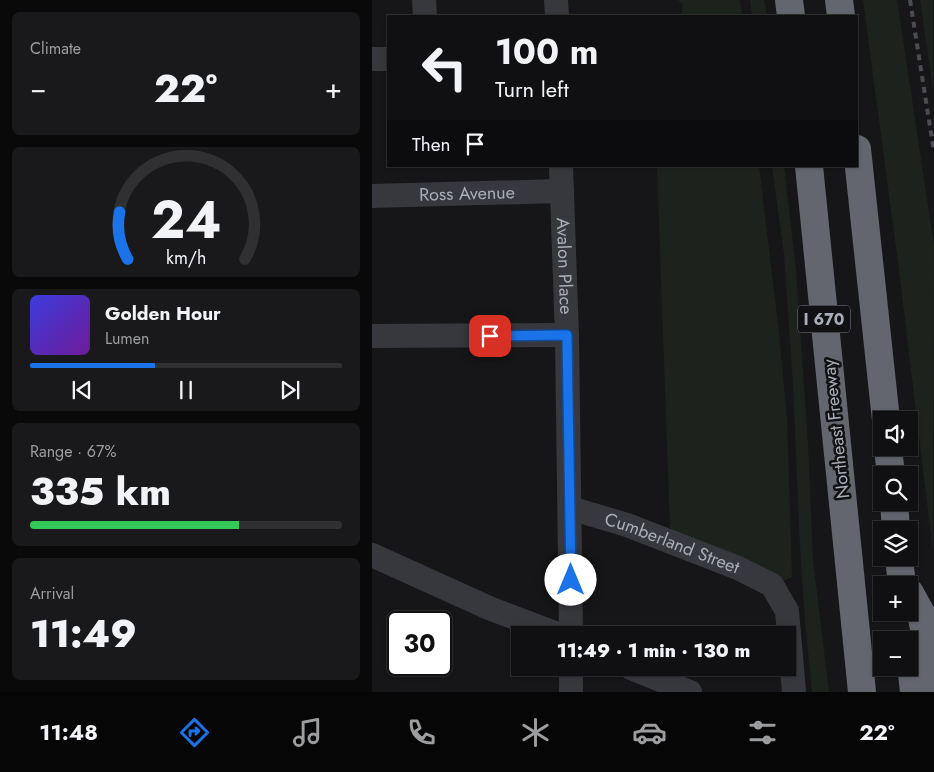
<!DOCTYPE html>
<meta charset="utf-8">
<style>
:root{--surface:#101012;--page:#19191b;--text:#f1f3f6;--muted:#9c9d9f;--line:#303032;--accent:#1a73e8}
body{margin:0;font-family:Jost,sans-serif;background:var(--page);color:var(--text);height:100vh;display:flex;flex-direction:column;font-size:19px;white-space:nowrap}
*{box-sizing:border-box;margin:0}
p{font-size:16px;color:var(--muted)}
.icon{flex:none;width:28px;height:28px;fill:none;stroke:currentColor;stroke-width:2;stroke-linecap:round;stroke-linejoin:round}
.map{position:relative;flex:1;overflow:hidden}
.panel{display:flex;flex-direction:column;gap:12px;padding:12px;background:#09090a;width:372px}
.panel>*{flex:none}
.guide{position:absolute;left:15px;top:15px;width:471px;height:152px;border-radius:0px;box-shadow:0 1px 4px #0004,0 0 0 1px var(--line);background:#101012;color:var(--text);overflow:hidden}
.fabs{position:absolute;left:501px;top:411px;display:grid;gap:10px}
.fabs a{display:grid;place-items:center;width:45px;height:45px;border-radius:0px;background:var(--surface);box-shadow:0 1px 4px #0004,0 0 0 1px var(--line);font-size:25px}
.speed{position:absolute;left:15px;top:611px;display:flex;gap:10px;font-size:25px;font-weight:700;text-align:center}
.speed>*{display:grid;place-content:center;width:65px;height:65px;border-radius:50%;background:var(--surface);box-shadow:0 1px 4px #0004,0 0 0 1px var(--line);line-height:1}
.speed .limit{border:2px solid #111;border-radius:8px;background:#fff;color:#111}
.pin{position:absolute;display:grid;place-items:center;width:42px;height:42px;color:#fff;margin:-21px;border-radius:10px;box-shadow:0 2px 8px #0006}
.me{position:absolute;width:55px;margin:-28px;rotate:0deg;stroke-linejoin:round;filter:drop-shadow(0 0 4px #0008)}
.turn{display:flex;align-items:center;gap:18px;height:105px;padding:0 25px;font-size:22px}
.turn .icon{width:65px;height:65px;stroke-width:2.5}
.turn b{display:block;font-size:35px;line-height:42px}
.then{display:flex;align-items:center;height:48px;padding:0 25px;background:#0003;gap:10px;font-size:19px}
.big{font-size:38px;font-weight:800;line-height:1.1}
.panel .card{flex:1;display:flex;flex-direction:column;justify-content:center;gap:8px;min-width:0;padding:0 18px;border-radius:8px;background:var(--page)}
.panel .dial{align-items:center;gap:0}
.dial svg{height:130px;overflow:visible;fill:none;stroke:var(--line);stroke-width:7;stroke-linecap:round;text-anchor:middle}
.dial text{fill:var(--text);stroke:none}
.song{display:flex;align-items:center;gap:15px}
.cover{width:60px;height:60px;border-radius:8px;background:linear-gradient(135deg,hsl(240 70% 55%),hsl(280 70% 35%))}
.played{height:5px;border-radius:2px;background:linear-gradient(90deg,var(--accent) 40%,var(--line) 40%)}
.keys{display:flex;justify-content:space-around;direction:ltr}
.heat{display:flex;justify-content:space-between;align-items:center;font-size:28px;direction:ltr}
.charge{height:8px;border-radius:4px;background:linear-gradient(90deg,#34c759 67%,var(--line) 0)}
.trip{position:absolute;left:139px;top:626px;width:285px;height:50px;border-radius:0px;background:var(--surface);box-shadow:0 1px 4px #0004,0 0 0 1px var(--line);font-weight:800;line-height:50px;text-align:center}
.tab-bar{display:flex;height:80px;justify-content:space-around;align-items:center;background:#060607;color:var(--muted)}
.tab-bar .icon{width:35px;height:35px}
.tab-bar .selected{color:var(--accent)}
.tab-bar b{font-size:22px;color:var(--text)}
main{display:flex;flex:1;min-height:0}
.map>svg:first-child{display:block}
.green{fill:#1c231d}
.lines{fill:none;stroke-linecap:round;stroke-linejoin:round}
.minor{stroke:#37383d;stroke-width:24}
.highway{stroke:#63666e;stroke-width:28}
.rail{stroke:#4a4c52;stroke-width:4;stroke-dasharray:6 5;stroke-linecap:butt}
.route-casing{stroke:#114b97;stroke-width:12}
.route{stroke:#1a73e8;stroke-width:9}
.labels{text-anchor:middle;stroke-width:5;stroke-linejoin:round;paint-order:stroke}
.shield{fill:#111113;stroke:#7b7e86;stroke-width:1}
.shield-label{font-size:16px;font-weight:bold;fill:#a8adb8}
.street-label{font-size:18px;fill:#a8adb8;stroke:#111113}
</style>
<main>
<section class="panel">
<div class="card"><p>Climate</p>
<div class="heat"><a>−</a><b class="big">22°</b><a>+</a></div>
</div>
<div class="card dial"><svg viewBox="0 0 100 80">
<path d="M14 69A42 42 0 1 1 86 69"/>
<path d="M14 69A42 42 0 0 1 9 40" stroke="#1a73e8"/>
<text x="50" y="56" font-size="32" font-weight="700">24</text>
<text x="50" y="72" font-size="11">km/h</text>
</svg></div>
<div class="card">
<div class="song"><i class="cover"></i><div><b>Golden Hour</b><p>Lumen</p></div></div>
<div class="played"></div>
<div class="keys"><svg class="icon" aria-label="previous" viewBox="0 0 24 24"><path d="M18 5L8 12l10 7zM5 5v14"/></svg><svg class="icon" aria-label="pause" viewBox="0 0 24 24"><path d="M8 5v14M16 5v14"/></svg><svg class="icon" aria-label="next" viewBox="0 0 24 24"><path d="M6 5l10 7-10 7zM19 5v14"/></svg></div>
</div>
<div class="card"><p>Range · 67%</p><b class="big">335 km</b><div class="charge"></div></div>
<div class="card"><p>Arrival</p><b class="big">11:49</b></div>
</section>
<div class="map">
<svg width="562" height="692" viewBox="0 0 562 692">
<rect width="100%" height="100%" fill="#161618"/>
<g class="green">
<polygon points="306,0 368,0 370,16 309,16 311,4"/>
<polygon points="378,0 392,0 395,16 380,16"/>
<polygon points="491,0 525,0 562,245 561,552 526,262"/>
<polygon points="548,0 561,0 561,90"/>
<polygon points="285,166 387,166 407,333 415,419 420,577 405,584 303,541 298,527"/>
<polygon points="400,166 412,166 424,269 436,445 441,560 457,692 440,692 433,620 428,546 421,384 412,254"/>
</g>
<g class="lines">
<g class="minor">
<polyline points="52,0 53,16"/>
<polyline points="184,0 185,16"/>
<polyline points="0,59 16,59"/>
<path id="s1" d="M189 166 195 337 199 635"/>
<path id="s2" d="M0 196 190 191"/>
<polyline points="0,336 195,335"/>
<path id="s3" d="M198 508 255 525 366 568 400 585 415 611 422 692"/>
<polyline points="0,555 117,608 188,635"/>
<polyline points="199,668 199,692"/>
<polyline points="259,668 318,692"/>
</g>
<g class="highway">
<polyline points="417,0 419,16"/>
<polyline points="467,0 469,16"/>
<polyline points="485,149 514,420"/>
<polyline points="437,166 490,692"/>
<polyline points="516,448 519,475"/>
<polyline points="522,502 524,530"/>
<polyline points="527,558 530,585"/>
<polyline points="538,593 549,613 562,680"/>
<polyline points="538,654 542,692"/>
</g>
<polyline class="rail" points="538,0 562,152"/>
</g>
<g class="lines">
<g class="route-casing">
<polyline id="route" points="118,336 195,335 199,580"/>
</g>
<use href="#route" class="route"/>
</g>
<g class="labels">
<rect class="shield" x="426" y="305.5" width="52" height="27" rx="4"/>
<g class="shield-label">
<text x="452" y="325">I 670</text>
</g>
<g class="street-label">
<text dy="6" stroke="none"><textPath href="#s2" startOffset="95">Ross Avenue</textPath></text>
<text dy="6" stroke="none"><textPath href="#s1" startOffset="100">Avalon Place</textPath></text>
<text transform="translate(464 429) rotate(-96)" y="6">Northeast Freeway</text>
<text dy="6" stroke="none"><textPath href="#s3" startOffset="108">Cumberland Street</textPath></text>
</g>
</g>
</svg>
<div class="fabs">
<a><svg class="icon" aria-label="sound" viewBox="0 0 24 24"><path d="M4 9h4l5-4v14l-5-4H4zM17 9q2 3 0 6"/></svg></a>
<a><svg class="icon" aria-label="search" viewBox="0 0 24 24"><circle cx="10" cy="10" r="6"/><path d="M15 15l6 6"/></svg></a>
<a><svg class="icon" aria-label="layers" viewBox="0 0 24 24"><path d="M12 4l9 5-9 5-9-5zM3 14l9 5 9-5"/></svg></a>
<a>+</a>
<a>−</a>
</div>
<div class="speed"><div class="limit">30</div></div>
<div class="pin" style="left:118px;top:336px;background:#d93025"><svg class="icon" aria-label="arrive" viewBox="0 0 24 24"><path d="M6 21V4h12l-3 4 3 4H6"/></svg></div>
<svg class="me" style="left:199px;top:580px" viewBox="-20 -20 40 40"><circle r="19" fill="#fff"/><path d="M0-13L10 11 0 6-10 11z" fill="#1a73e8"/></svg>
<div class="trip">11:49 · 1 min · 130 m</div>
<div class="guide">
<div class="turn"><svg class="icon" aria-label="left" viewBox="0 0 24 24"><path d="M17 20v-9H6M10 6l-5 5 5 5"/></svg><div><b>100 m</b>Turn left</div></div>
<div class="then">Then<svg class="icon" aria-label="arrive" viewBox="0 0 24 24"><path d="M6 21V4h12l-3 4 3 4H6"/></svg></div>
</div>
</div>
</main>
<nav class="tab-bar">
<b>11:48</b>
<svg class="icon selected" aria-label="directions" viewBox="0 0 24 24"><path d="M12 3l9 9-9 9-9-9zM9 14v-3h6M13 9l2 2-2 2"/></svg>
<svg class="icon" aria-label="music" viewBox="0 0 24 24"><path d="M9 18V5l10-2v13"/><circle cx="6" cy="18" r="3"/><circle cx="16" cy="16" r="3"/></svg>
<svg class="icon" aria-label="phone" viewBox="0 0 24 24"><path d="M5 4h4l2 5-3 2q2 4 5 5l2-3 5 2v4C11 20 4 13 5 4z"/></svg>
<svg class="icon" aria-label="climate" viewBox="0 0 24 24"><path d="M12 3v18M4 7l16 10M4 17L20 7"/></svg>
<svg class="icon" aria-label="car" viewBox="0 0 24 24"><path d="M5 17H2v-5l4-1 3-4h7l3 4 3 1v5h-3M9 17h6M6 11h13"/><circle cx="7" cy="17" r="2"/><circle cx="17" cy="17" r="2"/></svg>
<svg class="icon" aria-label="filters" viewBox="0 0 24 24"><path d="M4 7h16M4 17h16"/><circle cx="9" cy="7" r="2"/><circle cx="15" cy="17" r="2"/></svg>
<b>22°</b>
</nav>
